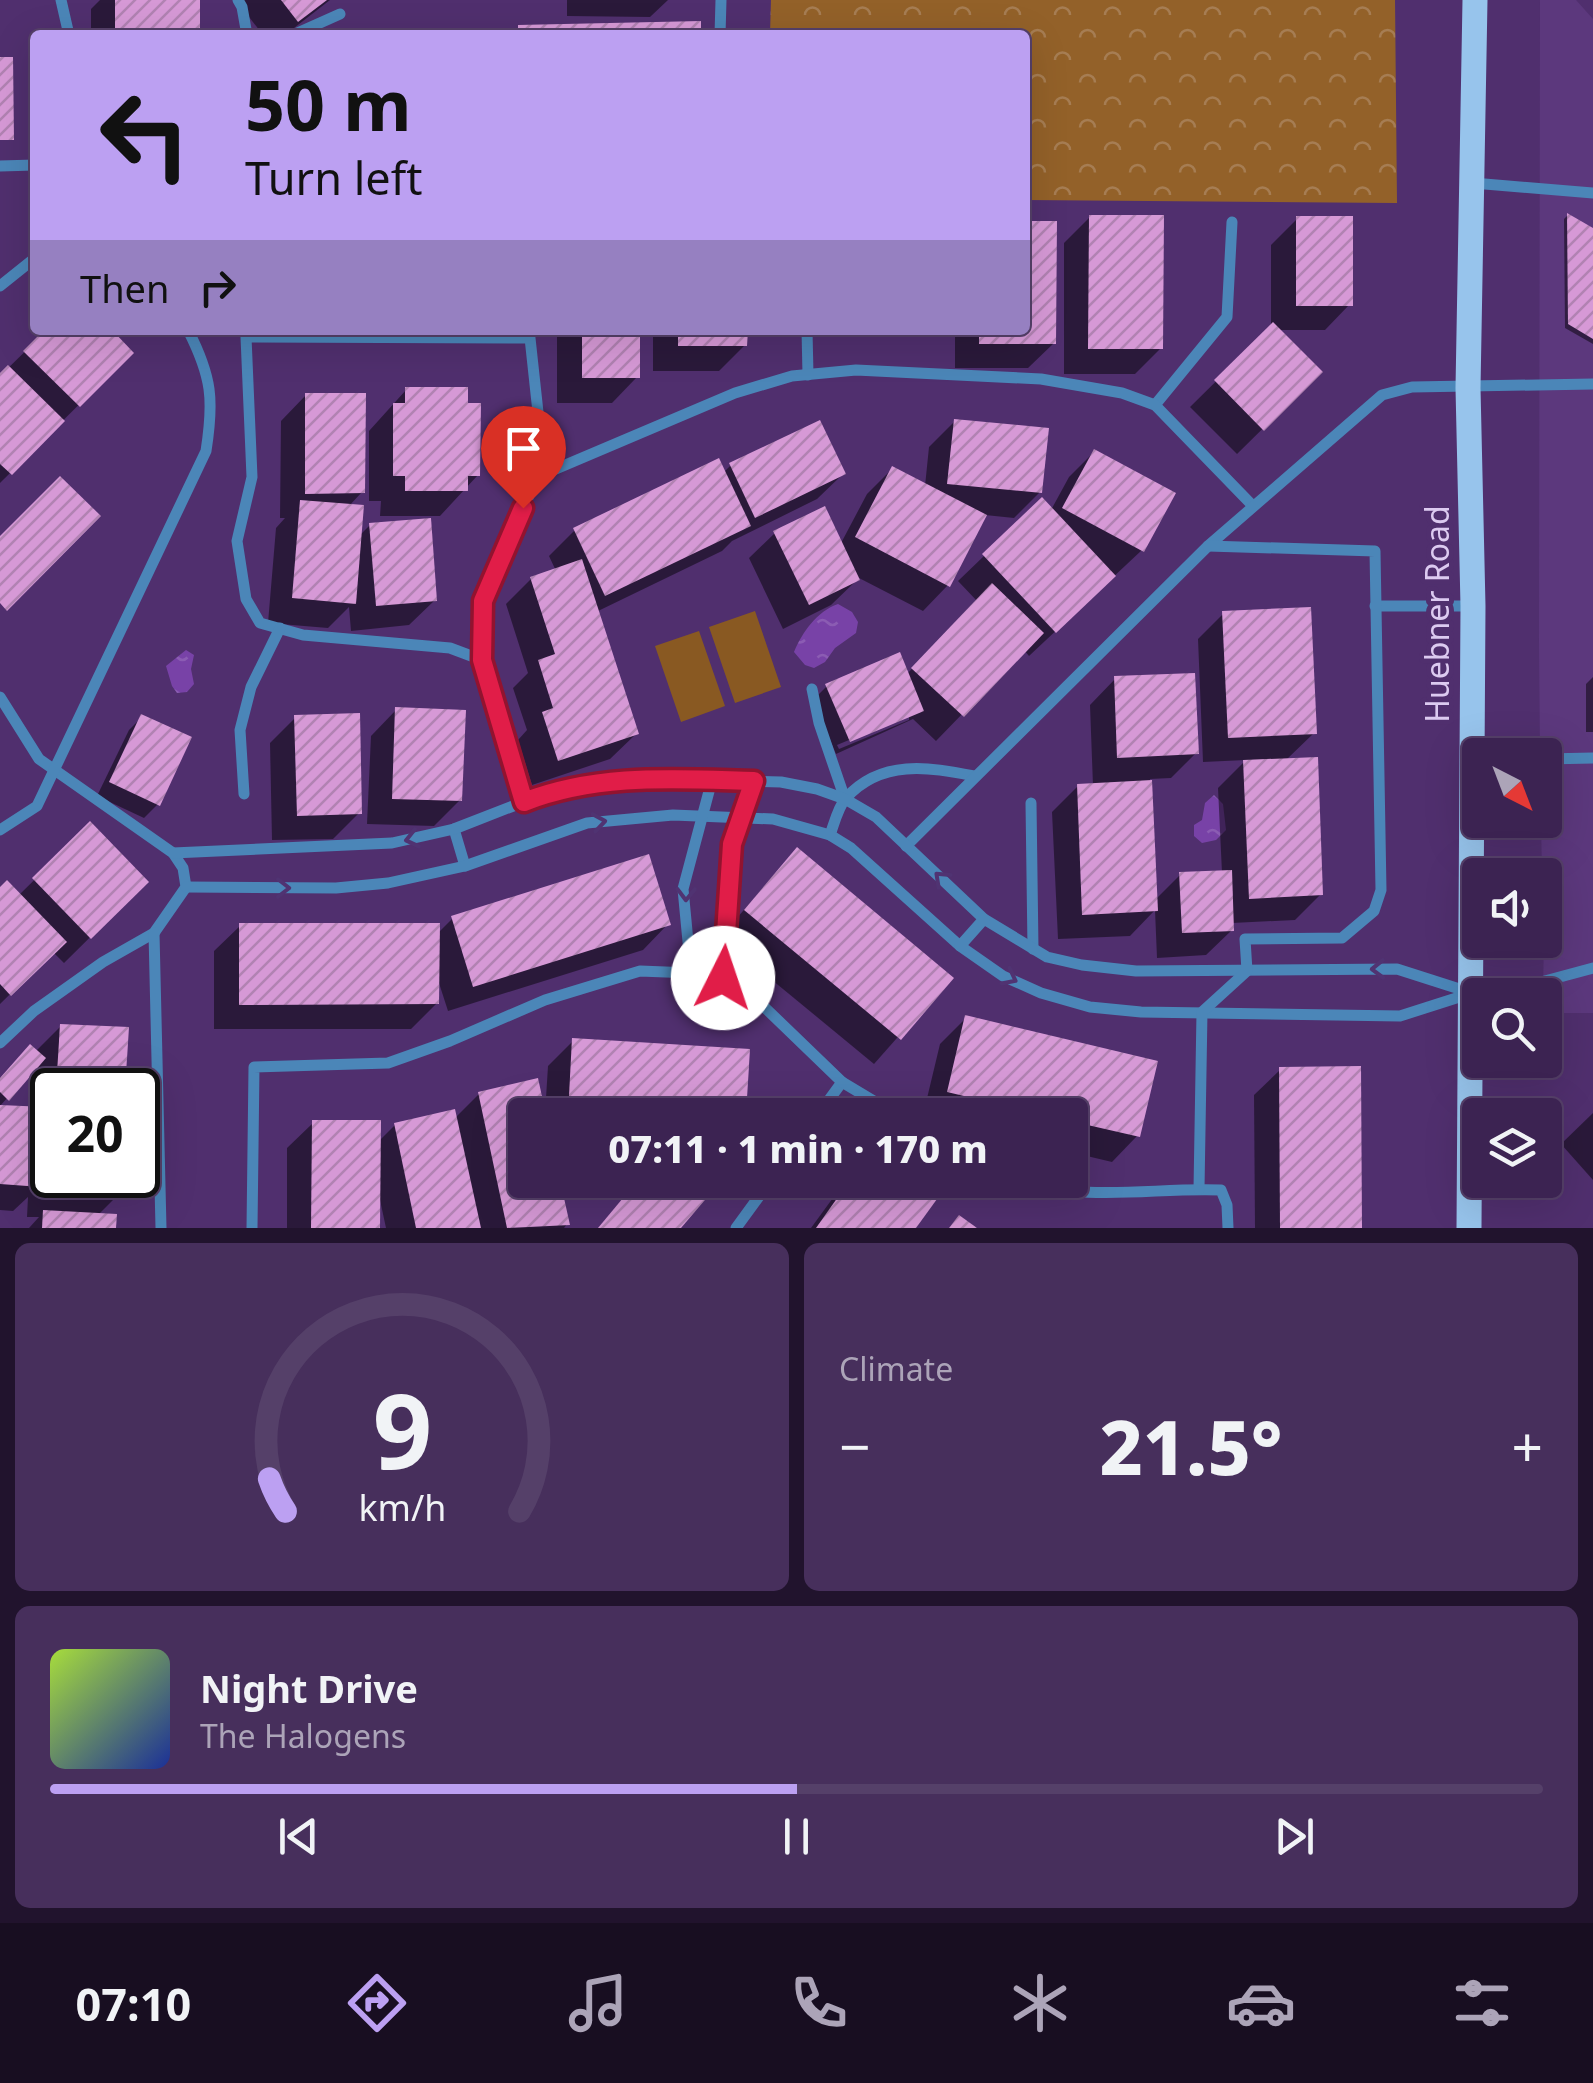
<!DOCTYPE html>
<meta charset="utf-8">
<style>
:root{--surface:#3c2352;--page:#472f5c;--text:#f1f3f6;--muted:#aca4b8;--line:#554069;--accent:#bca0f2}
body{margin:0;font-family:"Noto Sans",sans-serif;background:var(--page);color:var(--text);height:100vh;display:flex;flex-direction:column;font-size:38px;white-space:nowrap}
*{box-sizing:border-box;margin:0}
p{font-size:32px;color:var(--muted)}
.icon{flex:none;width:55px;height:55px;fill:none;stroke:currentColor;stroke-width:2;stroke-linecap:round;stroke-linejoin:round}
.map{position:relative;height:1228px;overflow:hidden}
.drawer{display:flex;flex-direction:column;gap:15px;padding:15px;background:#21132d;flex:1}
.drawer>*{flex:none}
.guide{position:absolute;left:30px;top:30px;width:1000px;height:305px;border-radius:10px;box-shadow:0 10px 40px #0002,0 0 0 2px var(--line);background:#bca0f2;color:#111;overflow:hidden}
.needle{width:65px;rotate:138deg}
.fabs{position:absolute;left:1462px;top:738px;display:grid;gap:20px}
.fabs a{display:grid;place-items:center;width:100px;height:100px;border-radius:10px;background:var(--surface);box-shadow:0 10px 40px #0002,0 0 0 2px var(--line);font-size:50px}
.speed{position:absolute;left:30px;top:1068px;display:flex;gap:20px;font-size:50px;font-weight:700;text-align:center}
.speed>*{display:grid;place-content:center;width:130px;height:130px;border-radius:50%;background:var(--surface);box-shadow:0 10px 40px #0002,0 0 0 2px var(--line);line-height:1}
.speed .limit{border:5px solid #111;border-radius:15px;background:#fff;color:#111}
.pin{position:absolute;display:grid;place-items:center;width:85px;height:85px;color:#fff;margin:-102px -42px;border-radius:50% 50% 50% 0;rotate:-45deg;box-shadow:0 0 10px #0007}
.pin .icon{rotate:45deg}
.me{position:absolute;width:110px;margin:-55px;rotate:4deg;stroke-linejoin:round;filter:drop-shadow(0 0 8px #0008)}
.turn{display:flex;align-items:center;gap:35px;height:210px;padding:0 50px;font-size:45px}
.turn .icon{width:130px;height:130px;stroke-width:2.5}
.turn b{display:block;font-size:70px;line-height:85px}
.then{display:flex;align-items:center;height:95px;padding:0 50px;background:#0003;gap:20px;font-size:38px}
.big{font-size:75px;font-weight:800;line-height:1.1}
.drawer .tile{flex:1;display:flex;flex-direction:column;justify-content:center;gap:15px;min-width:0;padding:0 35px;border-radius:15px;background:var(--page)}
.drawer .dial{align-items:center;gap:0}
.dial svg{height:260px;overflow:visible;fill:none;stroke:var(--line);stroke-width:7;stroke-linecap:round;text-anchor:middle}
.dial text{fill:var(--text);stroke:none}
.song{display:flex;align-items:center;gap:30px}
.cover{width:120px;height:120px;border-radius:15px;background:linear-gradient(135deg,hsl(80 70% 55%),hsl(230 70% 35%))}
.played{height:10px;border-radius:5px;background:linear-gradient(90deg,var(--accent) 50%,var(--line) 50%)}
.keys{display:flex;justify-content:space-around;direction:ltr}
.heat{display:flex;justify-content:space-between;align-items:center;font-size:55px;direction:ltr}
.drawer .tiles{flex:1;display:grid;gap:15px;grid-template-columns:1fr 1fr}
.tile:last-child{grid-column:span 2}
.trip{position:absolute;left:508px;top:1098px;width:580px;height:100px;border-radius:10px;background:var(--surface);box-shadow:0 10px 40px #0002,0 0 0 2px var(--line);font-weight:800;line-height:100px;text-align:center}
.tabs{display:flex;height:160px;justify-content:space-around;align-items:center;background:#180e21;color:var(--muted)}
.tabs .icon{width:70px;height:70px}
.tabs .on{color:var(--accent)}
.tabs b{font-size:45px;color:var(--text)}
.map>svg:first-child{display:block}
.built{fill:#5c387d}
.forest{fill:url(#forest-crowns)}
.green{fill:#895922}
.water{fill:url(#water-ripples)}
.shadow{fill:#0007;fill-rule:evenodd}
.building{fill:url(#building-hatch)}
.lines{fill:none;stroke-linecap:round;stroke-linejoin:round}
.lane{stroke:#4b86b8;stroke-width:11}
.primary{stroke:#97c4ec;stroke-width:25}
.oneway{stroke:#503372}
.route-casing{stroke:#92132f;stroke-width:25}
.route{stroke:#e11d48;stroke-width:18}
.labels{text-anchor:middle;stroke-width:10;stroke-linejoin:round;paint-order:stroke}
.street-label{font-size:32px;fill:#dccaf0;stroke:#502f6e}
</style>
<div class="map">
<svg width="1593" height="1228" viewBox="0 0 1593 1228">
<defs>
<pattern id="forest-crowns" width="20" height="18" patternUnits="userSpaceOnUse" patternTransform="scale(2.5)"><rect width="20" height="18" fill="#936129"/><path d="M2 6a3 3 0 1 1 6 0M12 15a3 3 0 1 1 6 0" fill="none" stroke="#a67d53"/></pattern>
<pattern id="water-ripples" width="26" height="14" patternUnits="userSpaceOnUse" patternTransform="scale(2.5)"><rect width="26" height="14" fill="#7842a7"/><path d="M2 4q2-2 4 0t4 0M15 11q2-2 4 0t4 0" fill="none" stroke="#8b5cb3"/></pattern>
<pattern id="building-hatch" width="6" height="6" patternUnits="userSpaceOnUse" patternTransform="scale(2.5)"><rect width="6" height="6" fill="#d699d6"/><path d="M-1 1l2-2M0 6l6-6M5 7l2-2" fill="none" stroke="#b182b2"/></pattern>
</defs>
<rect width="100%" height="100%" fill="#502f6e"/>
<polygon class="built" points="1540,0 1576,0 1593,19 1593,1013 1545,1013 1543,995 1545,875 1542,875 1541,820 1545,820 1545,755 1540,755 1539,643"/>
<polygon class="forest" points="771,0 1395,0 1397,203 1025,200 1025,35 770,35"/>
<g class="green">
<polygon points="755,611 781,687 735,703 709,627"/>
<polygon points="699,631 725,706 681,722 655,646"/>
</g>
<g class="water">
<path d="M838 604 852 612 858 622 856 633 835 648 825 662 814 668 805 665 794 652C802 633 817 611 838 604Z"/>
<polygon points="186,650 194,655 191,669 194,684 187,692 177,693 172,686 166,666"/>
<polygon points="1214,795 1223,804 1226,830 1216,840 1202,843 1194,836 1194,825 1202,820 1205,803"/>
</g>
<g class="shadow">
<polygon points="100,0 198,0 198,35 91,35 91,9"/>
<polygon points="236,0 330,0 285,35 263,35"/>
<polygon points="567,0 668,0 650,17 567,16"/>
<polygon points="1567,216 1593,231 1593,344 1565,328 1564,219"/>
<polygon points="1090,217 1161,348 1135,374 1064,374 1064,243"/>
<polygon points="1297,219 1350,304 1325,330 1278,330 1320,372 1237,454 1190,407 1271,327 1271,245"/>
<polygon points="1025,224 1054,343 1028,368 955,368 955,330 1025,330"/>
<polygon points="47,330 108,330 131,353 0,483 0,376"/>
<polygon points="557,330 637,330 637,377 612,403 557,403"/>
<polygon points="653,330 745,330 745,345 719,371 653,371"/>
<polygon points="854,330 910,330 906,334 854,334"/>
<polygon points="406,390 478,475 440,516 380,516 381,501 369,501 369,431"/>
<polygon points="306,395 362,492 349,506 359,536 370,525 435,600 409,625 351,631 349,607 328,628 268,623 276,528 285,518 280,518 281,421"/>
<polygon points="955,421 1040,492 1014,518 985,515 948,585 923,611 859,578 831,605 783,629 749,558 775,533 840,545 867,494 892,469 925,486 929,447"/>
<path d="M1094 452 1142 550 1029 656 1024 650 936 741 913 719 836 754 813 700 827 686 906 675 977 601 958 581 984 556 1051 510 1069 477ZM909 715V720L839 749 837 745Z"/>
<polygon points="730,466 843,474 817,499 732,541 722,551 596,612 636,734 610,759 532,785 518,740 527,730 513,688 528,673 506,604 531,579 556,571 549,556 574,531 723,473"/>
<polygon points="1223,614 1314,733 1286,760 1321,894 1295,920 1232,923 1232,930 1206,955 1157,958 1155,910 1130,936 1058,939 1052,812 1078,786 1093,786 1090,705 1115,679 1196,753 1171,778 1150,779 1155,900 1181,874 1222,873 1218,788 1246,760 1203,762 1198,639"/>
<polygon points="1593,677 1593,732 1586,732 1586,684"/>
<polygon points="396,710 460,800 434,826 367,824 371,736"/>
<polygon points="142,717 158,804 144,818 97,796 129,730"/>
<polygon points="296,717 359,813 333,839 272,840 270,743"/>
<polygon points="90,825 146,882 64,963 53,952 0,1004 0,890 19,895"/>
<polygon points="797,850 950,978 874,1064 720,937"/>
<polygon points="453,918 668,924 643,950 448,1011 438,980 437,1003 411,1029 214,1029 214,951 240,926 437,934"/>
<polygon points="966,1018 1137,1136 1112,1162 1070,1152 1070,1115 923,1115 940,1044"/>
<polygon points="61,1026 123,1090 52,1090 52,1175 119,1175 118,1195 97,1216 114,1216 113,1228 29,1228 39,1217 27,1217 28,1197 13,1211 0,1210 0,1107 32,1109 34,1068 0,1106 0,1078 35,1052"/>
<polygon points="573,1041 743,1115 525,1115 525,1180 558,1180 567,1224 564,1228 386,1228 380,1200 377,1228 287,1228 287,1148 313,1123 378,1142 395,1125 455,1118 479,1094 545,1114 548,1066"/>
<polygon points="1358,1069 1360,1228 1255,1228 1254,1095 1280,1070"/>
<polygon points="1593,1113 1593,1180 1561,1144"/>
<polygon points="846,1180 930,1180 942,1188 913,1228 811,1228"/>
</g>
<g class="building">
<rect x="115" y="0" width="85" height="35"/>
<polygon points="281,0 327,0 298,22"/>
<polygon points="701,21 701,35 518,35 518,25"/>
<polygon points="0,57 13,57 14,140 0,140"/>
<polygon points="1567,213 1593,228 1593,339 1568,324"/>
<polygon points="1089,215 1164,215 1163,349 1088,349"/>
<rect x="1296" y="216" width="57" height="90"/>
<polygon points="1025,221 1057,221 1056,344 979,344 979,330 1025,330"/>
<polygon points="1273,322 1323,372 1264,431 1214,380"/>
<polygon points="44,330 112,330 134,353 80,407 23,351"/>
<rect x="582" y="330" width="58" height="48"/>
<polygon points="678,330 748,330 747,346 678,346"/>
<polygon points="8,365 65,421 12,475 0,464 0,373"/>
<polygon points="405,387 468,387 468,403 481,403 480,476 468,476 468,491 405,491 405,476 393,476 393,403 405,403"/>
<polygon points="305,393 366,393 365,493 305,494"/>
<polygon points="954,419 1049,428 1042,493 947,484"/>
<polygon points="820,420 846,474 755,518 729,463"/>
<polygon points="1094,449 1176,493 1144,552 1062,508"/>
<polygon points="719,458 751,526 605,596 573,528"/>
<polygon points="892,466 987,515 950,587 855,537"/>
<polygon points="60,476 101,516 7,611 0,603 0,536"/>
<polygon points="1042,497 1116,576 1056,633 982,554"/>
<polygon points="300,500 364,505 356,604 292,598"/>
<polygon points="825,506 860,580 809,605 773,531"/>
<polygon points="431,518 437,601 376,606 369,523"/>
<polygon points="582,559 639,734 558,761 542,712 553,708 538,660 555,654 530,577"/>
<polygon points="992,583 1044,633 964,717 911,668"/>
<polygon points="1311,607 1317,734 1228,738 1222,611"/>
<polygon points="900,652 924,711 850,742 825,684"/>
<polygon points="1195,673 1199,754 1117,758 1114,676"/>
<polygon points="395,707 466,710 462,801 392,799"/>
<polygon points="360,713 362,814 297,816 294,715"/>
<polygon points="141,714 192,737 160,806 109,782"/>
<polygon points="1318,757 1323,895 1249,899 1243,760"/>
<polygon points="1152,780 1158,911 1082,915 1077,784"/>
<polygon points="90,821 149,882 91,939 32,878"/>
<polygon points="797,847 954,978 901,1040 744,910"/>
<polygon points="649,854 671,925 473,987 451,916"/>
<polygon points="1232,870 1234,931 1182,933 1179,872"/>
<polygon points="7,880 67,942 11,996 0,984 0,887"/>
<polygon points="239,923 440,923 439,1004 239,1005"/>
<polygon points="965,1015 1158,1061 1140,1137 1070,1121 1070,1115 1045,1115 947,1092"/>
<polygon points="60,1024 129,1027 125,1090 56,1090"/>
<polygon points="572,1038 750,1049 746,1115 568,1115"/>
<polygon points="30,1044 46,1058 9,1101 0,1092 0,1078"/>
<polygon points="1361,1066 1362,1228 1280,1228 1279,1067"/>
<polygon points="538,1078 546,1115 525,1115 525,1180 560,1180 570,1225 507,1228 478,1092"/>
<polygon points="0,1105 46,1107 41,1187 0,1184"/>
<polygon points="455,1109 481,1228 416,1228 394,1123"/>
<polygon points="312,1120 381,1120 380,1228 311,1228"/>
<polygon points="52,1175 121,1175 120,1196 51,1192"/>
<polygon points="638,1180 722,1180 681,1228 598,1228"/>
<polygon points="850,1180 934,1180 945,1188 916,1228 816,1228"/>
<polygon points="43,1210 117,1214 116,1228 42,1228"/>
<polygon points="959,1215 977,1228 949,1228"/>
</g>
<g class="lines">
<g class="lane">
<polyline points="61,0 69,35"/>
<polyline points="238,0 242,7 247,35"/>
<polyline points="293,35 340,14"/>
<polyline points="720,35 721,0"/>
<polyline points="0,166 35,165"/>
<polyline points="1473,183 1593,193"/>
<polyline points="0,286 35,258"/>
<polyline points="807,330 808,375"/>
<polyline points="1155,405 1227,317 1232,222"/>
<polyline points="537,477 735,393 792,376 856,370 1041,379 1122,393 1155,405 1252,505"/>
<polyline points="1375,606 1473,606"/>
<polyline points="482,660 450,648 303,635 260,623 246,599 237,541 252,477 246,337 530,338 541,440 537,477 483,601 482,660 524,802"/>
<polyline points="812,689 819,723 845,799"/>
<polyline points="0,697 39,759 173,853 183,868 186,887 154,933 103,962 34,1011 0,1043"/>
<polyline points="1545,759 1593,758"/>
<polyline points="244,794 240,730 251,687 280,628"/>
<polyline points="1031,803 1033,949"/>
<polyline points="454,829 465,866"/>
<path d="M0 830 37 806 206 451C214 400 212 377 188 330"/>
<path d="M830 835C834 824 838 807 846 798 881 759 929 767 974 776"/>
<polyline points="906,846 1208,546 1382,395 1412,387 1593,384"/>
<polyline points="173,853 392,843 454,829 544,794 610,780 641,778 781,782 817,789 845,799 876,817 984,919 1047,957 1082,965 1136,971 1397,969 1472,993"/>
<polyline points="186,887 336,888 388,883 465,866 587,823 673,815 773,819 830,835 851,848 960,946 1003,976 1041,993 1090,1007 1141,1012 1400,1016 1472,993 1530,985 1593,968"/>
<polyline points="154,933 161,1228"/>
<polyline points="960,946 984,919"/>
<polyline points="691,973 683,889 712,780"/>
<polyline points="723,979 732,844 753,781"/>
<polyline points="818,1115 842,1082"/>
<path d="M1023 1180C1086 1203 1155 1187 1221 1190L1227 1205 1228 1228"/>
<polyline points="1199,1189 1202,1012 1247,971 1245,939 1342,938 1374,911 1381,890 1375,551 1208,546"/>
<polyline points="252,1228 254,1067 388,1063 450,1041 545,1000 640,971 691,973 735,983 757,1000 842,1082 897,1115"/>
<polyline points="736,1228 771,1180"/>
</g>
<polyline class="primary" points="1469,1228 1473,606 1468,388 1475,0"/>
</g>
<defs><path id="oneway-chevron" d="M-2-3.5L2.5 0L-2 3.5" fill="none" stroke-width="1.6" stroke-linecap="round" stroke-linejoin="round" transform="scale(2.5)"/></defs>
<g class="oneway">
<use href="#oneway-chevron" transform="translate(599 822) rotate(-9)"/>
<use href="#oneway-chevron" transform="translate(412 839) rotate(167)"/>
<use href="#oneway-chevron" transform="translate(941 878) rotate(-137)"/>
<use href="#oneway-chevron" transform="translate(283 888)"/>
<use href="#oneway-chevron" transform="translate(686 894) rotate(91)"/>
<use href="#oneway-chevron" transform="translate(1378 969) rotate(179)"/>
<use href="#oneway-chevron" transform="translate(1010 978) rotate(27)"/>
</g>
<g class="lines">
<g class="route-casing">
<path id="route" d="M523 508 483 601 482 660 524 802C599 773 675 779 754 781L732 844 723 978"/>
</g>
<use href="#route" class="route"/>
</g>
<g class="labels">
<g class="street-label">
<text transform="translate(1438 614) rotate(-90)" y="11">Huebner Road</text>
</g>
</g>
</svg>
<div class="fabs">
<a><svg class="needle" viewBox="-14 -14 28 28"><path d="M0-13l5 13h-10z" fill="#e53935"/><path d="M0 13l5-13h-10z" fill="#aca4b8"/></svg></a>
<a><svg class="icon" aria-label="sound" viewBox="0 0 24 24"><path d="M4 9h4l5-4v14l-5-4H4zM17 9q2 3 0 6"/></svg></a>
<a><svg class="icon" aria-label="search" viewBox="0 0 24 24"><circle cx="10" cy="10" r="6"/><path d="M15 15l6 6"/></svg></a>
<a><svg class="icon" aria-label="layers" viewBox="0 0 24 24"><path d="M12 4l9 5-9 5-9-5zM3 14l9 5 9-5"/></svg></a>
</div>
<div class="speed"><div class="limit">20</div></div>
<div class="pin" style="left:523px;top:508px;background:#d93025"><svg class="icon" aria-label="arrive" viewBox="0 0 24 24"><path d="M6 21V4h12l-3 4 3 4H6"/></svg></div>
<svg class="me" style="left:723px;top:978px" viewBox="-20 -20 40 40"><circle r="19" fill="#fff"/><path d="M0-13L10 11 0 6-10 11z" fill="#e11d48"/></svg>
<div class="trip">07:11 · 1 min · 170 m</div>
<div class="guide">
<div class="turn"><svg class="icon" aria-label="left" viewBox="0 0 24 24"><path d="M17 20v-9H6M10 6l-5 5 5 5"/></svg><div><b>50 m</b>Turn left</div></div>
<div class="then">Then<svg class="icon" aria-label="right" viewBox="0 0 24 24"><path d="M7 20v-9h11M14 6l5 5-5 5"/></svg></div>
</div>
</div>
<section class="drawer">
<div class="tiles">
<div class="tile dial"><svg viewBox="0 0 100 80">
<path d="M14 69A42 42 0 1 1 86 69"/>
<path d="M14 69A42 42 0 0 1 9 59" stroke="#bca0f2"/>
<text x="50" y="56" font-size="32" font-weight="700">9</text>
<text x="50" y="72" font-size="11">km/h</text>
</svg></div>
<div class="tile"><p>Climate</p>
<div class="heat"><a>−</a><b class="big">21.5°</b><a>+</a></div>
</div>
<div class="tile">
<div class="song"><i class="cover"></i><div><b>Night Drive</b><p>The Halogens</p></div></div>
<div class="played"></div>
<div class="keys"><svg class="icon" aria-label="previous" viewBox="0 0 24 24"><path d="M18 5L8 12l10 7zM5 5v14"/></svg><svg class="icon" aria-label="pause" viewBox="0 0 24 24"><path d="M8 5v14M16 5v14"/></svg><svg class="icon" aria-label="next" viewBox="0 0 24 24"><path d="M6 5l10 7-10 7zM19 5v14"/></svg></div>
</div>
</div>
</section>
<nav class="tabs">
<b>07:10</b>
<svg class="icon on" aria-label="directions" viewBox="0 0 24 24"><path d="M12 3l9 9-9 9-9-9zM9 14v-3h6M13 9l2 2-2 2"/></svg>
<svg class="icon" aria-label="music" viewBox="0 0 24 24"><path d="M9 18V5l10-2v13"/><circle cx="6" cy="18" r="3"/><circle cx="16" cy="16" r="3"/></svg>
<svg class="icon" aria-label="phone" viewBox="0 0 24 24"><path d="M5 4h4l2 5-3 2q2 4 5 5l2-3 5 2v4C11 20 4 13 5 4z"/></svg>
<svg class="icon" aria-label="climate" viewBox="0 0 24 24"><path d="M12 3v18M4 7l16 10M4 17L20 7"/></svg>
<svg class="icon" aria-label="car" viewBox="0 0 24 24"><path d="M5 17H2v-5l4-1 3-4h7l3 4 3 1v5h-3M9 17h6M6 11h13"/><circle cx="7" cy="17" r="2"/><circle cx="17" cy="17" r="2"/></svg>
<svg class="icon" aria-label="filters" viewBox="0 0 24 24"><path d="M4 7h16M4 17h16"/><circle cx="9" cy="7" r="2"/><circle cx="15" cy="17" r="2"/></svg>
</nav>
